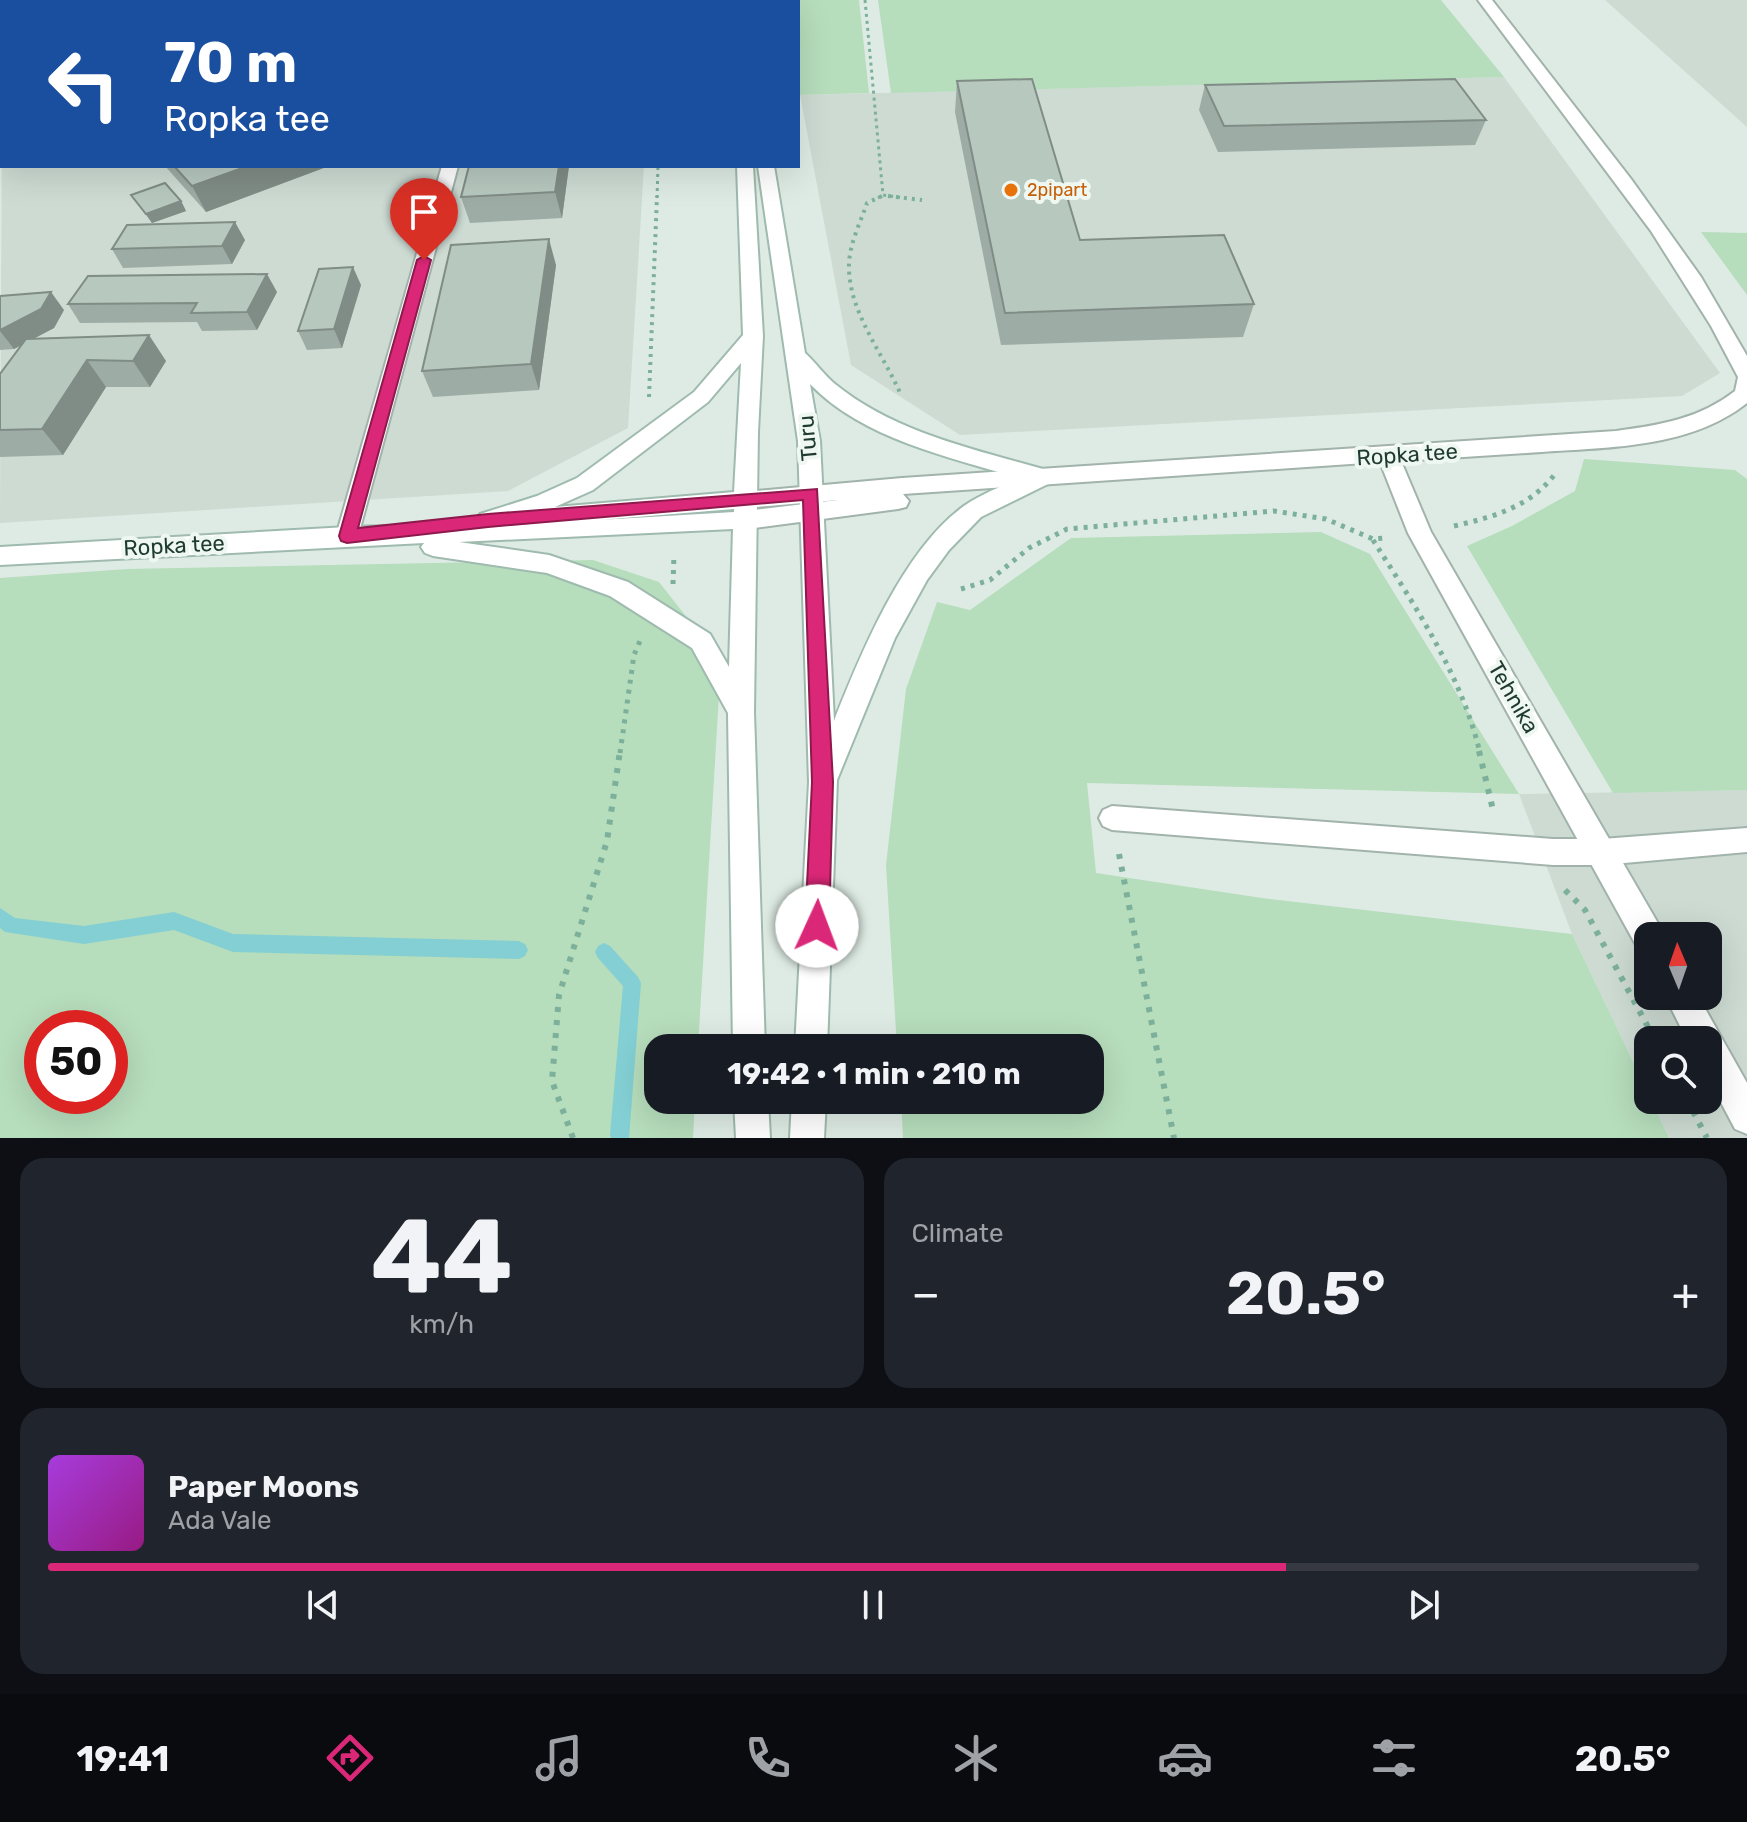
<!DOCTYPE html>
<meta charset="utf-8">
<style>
:root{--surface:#171b24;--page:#20242c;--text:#f1f3f6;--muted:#9ea1a6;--line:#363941;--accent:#db2777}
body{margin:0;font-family:Rubik,sans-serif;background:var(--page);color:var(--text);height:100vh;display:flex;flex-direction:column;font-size:30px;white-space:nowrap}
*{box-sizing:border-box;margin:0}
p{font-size:26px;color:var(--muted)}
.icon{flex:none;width:44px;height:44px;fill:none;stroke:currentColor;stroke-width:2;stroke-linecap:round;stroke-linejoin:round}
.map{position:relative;height:1138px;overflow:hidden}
.panel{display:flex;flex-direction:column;gap:20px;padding:20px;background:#0d0f14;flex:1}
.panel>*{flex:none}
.hud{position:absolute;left:0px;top:0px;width:800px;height:168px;box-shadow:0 8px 32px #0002;background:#1a4fa0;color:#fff;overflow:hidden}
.needle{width:52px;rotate:358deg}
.fabs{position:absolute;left:1634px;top:922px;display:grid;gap:16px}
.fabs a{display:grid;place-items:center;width:88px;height:88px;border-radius:16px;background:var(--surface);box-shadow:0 8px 32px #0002;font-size:40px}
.speed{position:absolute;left:24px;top:1010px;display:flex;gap:16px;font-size:40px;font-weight:700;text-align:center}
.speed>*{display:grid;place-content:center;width:104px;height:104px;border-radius:50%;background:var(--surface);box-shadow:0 8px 32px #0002;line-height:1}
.speed .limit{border:12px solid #d22;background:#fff;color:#111}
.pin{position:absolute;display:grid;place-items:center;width:68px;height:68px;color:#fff;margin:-82px -34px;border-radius:50% 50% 50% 0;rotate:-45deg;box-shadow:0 0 8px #0007}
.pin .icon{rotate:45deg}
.me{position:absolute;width:88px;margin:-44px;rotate:2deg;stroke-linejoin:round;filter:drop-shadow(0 0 6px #0008)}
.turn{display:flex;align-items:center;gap:28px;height:168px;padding:0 32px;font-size:36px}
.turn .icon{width:104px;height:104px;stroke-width:2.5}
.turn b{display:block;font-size:56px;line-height:68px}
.big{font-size:60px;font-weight:700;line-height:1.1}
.panel .tile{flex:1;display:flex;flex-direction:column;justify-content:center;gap:12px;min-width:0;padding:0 28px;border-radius:24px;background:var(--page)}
.panel .dial{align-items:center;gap:0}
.dial b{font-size:104px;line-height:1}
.song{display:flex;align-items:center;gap:24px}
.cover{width:96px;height:96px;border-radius:12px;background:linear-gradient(135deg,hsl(280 70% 55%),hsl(310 70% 35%))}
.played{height:8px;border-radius:4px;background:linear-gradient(90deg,var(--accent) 75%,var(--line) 75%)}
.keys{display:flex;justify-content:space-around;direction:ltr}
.heat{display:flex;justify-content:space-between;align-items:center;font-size:44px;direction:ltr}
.panel .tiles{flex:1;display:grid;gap:20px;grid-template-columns:1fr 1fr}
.tile:last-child{grid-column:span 2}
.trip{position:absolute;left:644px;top:1034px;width:460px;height:80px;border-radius:24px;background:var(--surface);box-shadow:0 8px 32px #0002;font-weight:700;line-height:80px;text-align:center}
.dock{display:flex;height:128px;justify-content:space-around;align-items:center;background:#090b0e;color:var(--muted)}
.dock .icon{width:56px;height:56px}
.dock .on{color:var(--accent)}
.dock b{font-size:36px;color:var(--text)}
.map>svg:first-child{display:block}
.built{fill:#cddbd3;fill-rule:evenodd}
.green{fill:#b6ddbc;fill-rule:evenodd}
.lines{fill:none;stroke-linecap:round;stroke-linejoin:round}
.stream{fill:#83cfd3;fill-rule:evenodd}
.lane-casing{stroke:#a1b3ab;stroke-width:4}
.street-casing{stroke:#a1b3ab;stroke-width:4}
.secondary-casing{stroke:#9fbaae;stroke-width:4}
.path-far3{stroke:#7db09a;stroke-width:3;stroke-dasharray:3 4;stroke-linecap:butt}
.path-far2{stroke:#7db09a;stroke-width:4;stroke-dasharray:3 5;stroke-linecap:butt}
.path-far1{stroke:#7db09a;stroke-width:5;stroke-dasharray:4 6;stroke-linecap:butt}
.path{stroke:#7db09a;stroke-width:6;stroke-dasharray:5 8;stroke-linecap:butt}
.lane{fill:#fff;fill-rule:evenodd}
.street{fill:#fff;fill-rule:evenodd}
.secondary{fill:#fff;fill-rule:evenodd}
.wall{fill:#9daca4}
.shaded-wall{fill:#808c86}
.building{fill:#b7c8bf;stroke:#808c86;stroke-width:2}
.route{fill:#db2777;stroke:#8e194d;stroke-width:2}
.food-dot{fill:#e8710a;stroke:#eff7f2;stroke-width:3}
.labels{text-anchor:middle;stroke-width:8;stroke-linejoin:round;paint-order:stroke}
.far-food-label{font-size:18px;fill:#c56008;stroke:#eff7f2;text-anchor:start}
.street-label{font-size:22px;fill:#1f3b31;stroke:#eff7f2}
</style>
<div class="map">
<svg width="1747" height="1138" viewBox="0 0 1747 1138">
<rect width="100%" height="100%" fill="#deebe4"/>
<g class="built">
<polygon points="81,0 654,0 80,2"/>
<polygon points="1605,0 1747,0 1747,127"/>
<polygon points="1504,77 1720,373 1682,396 960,435 851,365 800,95"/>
<polygon points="2,98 2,166 644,166 628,428 508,491 0,523"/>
<path d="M1747 790V1138H1669L1651 1100H1708V1040H1648V1093L1572 934 1519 794ZM1648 936H1708V996H1648Z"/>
</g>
<g class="green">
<polygon points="785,0 859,0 869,93 800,95 798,2"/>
<polygon points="878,0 1441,0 1504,77 891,93"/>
<polygon points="1701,232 1747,233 1747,295"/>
<polygon points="1584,459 1735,470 1747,479 1747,790 1613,793 1467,546 1512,526 1575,491"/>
<polygon points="1321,532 1370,554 1519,794 1087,783 1096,873 1262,898 1572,934 1648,1093 1648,1100 1651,1100 1669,1138 903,1138 901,1100 1090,1100 1090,1048 897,1048 886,865 906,689 937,602 970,610 1071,538"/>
<path d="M593 560 659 582 721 661 698 1048H658V1100H695L693 1138H0V578L127 569ZM42 1028H110V1096H42Z"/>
</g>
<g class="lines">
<g class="stream">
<polygon points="0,908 15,918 84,926 174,912 233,934 519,941 525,944 528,950 525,956 519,959 233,952 174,930 84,944 5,932 0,928"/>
<polygon points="604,943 610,946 638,977 641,983 629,1138 611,1138 610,1135 623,986 598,958 595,952 598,946"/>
</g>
<g class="lane-casing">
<g id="lane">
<polygon points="442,166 458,166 358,536 355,542 339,542 336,536"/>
<polygon points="1112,806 1553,839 1602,839 1747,828 1747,852 1602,865 1553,865 1112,830 1103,826 1099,818 1103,810"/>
</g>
</g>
<g class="street-casing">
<g id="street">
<path d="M1478 0H1492L1631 179 1701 277 1747 356V403C1690 448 1611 447 1542 452 1495 455 1448 458 1401 461L1431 532 1659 925 1663 936H1648V951L1637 947 1408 533 1380 462 903 494 909 501 906 507 898 509 746 529 738 526 734 520 738 514 746 511 838 500 745 508 737 506 734 500 737 494 745 492 902 478 1616 431C1660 425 1699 419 1735 391L1738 377 1711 326 1651 231Z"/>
<polygon points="1665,996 1698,996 1747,1083 1747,1134 1735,1129 1708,1078 1708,1040 1687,1040"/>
</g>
</g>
<g class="secondary-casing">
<g id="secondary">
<rect x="730" y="0" width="14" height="2"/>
<path d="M737 166H753L763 336 758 432 754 712 765 1048H733L728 713 692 648 610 596 547 573 433 556 425 553 421 547 424 543 0 565V547L347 527 478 524 476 520 480 514 537 496 577 478 694 392 743 335ZM741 363 734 492 555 507 593 490 708 402ZM549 509 545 515 550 522 507 523ZM734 509V512L599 520ZM733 529 729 667 710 634 628 582 549 555 459 542Z"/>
<path d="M758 166H774L805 353C816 363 824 375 835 384 895 433 977 450 1050 471L1053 477 1050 483 981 517 949 550 927 580 895 638 837 780 827 1048H795L809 782 798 441ZM810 384C863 439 949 457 1019 478 1001 487 981 494 964 506 903 550 861 653 834 721L820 441Z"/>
<polygon points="734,1100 768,1100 770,1138 736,1138"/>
<polygon points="792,1100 826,1100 824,1138 790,1138"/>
</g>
</g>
<g class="path-far3">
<polyline points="865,0 883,195 904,198"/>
<polyline points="657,198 658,166"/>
<polyline points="878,198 883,195"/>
</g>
<g class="path-far2">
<path d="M882 196 867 203C860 224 848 246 849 269 850 314 884 355 901 395"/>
<polyline points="888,196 922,200"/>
<polyline points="649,397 657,196"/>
</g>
<g class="path-far1">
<path d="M1454 526C1493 517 1530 507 1555 474"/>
<path d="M1373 540C1415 606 1462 676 1480 753"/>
<polyline points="673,584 674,555"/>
<polyline points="961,589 990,580 1029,548 1067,529 1274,511 1326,519 1373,539 1385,538"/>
<polyline points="620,753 634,655 640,641"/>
</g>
<g class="path">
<polyline points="1479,751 1493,810"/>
<polyline points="1119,854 1174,1138"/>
<polyline points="1565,890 1585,910 1655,1040"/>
<polyline points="1687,1100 1707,1138"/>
<polyline points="573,1138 552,1081 559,995 607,841 620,751"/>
</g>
<use href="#lane" class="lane"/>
<use href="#street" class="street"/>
<use href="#secondary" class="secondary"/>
</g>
<g class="wall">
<polygon points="2,71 2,118 0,118 0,73"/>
<polygon points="957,81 1080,240 1254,304 1243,337 1001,345 955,112"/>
<polygon points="1205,85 1486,120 1475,145 1218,152 1199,110"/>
<polygon points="165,166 329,166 206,212"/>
<polygon points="469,166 569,166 562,218 470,223 461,197"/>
<polygon points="131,195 181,201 186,211 152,223"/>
<polygon points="245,240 232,264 123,268 112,249"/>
<polygon points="556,265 539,390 433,397 422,371"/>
<polygon points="361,285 342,348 307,350 298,331"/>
<polygon points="277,292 257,330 202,331 197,322 80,323 68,304"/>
<polygon points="0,296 64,310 54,328 33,339 166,361 150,387 106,387 63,455 0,457 0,374 22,345 14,349 0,350"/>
</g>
<g class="shaded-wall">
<polygon points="279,0 306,0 305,2 278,2"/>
<polygon points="248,166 329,166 206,212 192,186"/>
<polygon points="559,166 569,166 562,218 555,192"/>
<polygon points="181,201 186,211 152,223 146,214"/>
<polygon points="235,222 245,240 232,264 222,246"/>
<polygon points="549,239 556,265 539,390 531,364"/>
<polygon points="353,267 361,285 342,348 334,329"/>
<polygon points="267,274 277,292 257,330 247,312"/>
<polygon points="51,292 64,310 54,328 14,349 0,331"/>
<polygon points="149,335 166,361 150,387 133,361"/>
<polygon points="87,360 106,387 63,455 42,429"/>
</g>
<g class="building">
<polygon points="51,0 279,0 278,2 50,2"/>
<polygon points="2,71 2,92 0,92 0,73"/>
<polygon points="1032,79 1080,240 1224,235 1254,304 1005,313 957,81"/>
<polygon points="1455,79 1486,120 1224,126 1205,85"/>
<polygon points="174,166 248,166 192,186"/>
<polygon points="469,166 559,166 555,192 461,197"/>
<polygon points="165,183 181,201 146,214 131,195"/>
<polygon points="235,222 222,246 112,249 127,225"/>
<polygon points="549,239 531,364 422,371 451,245"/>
<polygon points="353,267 334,329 298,331 319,269"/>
<polygon points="267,274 247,312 191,313 197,303 68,304 88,276"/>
<polygon points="51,292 41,309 0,330 0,296"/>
<polygon points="149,335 133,361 87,360 42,429 0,430 0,374 26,339"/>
</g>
<polygon class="route" points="424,256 431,260 358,528 488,514 817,489 833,782 829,926 825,934 817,938 809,934 805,926 812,782 803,500 488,527 347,543 341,541 339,536 417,260"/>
<circle class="food-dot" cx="1011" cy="190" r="8"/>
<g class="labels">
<g class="far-food-label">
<text x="1027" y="196">2pipart</text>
</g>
<g class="street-label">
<text transform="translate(807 438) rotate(-95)" y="8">Turu</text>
<text transform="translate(1407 454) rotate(-4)" y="8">Ropka tee</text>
<text transform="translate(174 545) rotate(-3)" y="8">Ropka tee</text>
<text transform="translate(1514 697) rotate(60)" y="8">Tehnika</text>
</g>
</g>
</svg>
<div class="fabs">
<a><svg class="needle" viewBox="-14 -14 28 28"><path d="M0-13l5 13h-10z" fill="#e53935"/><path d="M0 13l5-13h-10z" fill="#9ea1a6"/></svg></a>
<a><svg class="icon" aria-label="search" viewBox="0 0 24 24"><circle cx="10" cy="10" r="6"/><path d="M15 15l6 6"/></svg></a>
</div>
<div class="speed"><div class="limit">50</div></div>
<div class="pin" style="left:424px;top:260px;background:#d93025"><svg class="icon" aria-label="arrive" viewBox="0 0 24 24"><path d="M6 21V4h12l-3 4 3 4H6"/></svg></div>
<svg class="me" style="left:817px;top:926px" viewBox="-20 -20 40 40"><circle r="19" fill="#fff"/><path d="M0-13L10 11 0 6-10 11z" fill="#db2777"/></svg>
<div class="trip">19:42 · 1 min · 210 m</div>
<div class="hud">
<div class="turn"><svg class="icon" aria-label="left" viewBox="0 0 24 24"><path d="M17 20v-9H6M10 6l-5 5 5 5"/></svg><div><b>70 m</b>Ropka tee</div></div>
</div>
</div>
<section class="panel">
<div class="tiles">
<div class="tile dial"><b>44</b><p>km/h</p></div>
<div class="tile"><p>Climate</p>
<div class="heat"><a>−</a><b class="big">20.5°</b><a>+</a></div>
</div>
<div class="tile">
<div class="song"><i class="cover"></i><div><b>Paper Moons</b><p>Ada Vale</p></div></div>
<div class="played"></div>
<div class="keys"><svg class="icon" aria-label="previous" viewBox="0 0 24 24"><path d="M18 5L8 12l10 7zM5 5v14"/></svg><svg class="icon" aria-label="pause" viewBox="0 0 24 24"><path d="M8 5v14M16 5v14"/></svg><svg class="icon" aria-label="next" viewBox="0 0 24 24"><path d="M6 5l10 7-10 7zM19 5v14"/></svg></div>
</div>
</div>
</section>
<nav class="dock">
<b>19:41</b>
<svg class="icon on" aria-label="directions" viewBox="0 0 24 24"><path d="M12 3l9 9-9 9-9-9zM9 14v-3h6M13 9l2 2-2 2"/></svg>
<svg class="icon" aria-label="music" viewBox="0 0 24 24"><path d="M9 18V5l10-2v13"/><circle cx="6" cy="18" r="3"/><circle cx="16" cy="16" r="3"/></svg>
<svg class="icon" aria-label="phone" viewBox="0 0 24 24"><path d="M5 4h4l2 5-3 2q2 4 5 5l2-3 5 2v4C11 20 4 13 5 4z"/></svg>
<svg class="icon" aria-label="climate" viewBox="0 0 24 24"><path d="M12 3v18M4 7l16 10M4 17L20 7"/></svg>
<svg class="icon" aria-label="car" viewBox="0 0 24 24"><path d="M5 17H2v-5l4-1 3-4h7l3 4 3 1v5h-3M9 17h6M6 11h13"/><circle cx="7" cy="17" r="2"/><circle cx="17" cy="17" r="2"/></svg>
<svg class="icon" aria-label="filters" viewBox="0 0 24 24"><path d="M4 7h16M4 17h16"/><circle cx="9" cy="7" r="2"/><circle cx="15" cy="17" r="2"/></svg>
<b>20.5°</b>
</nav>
